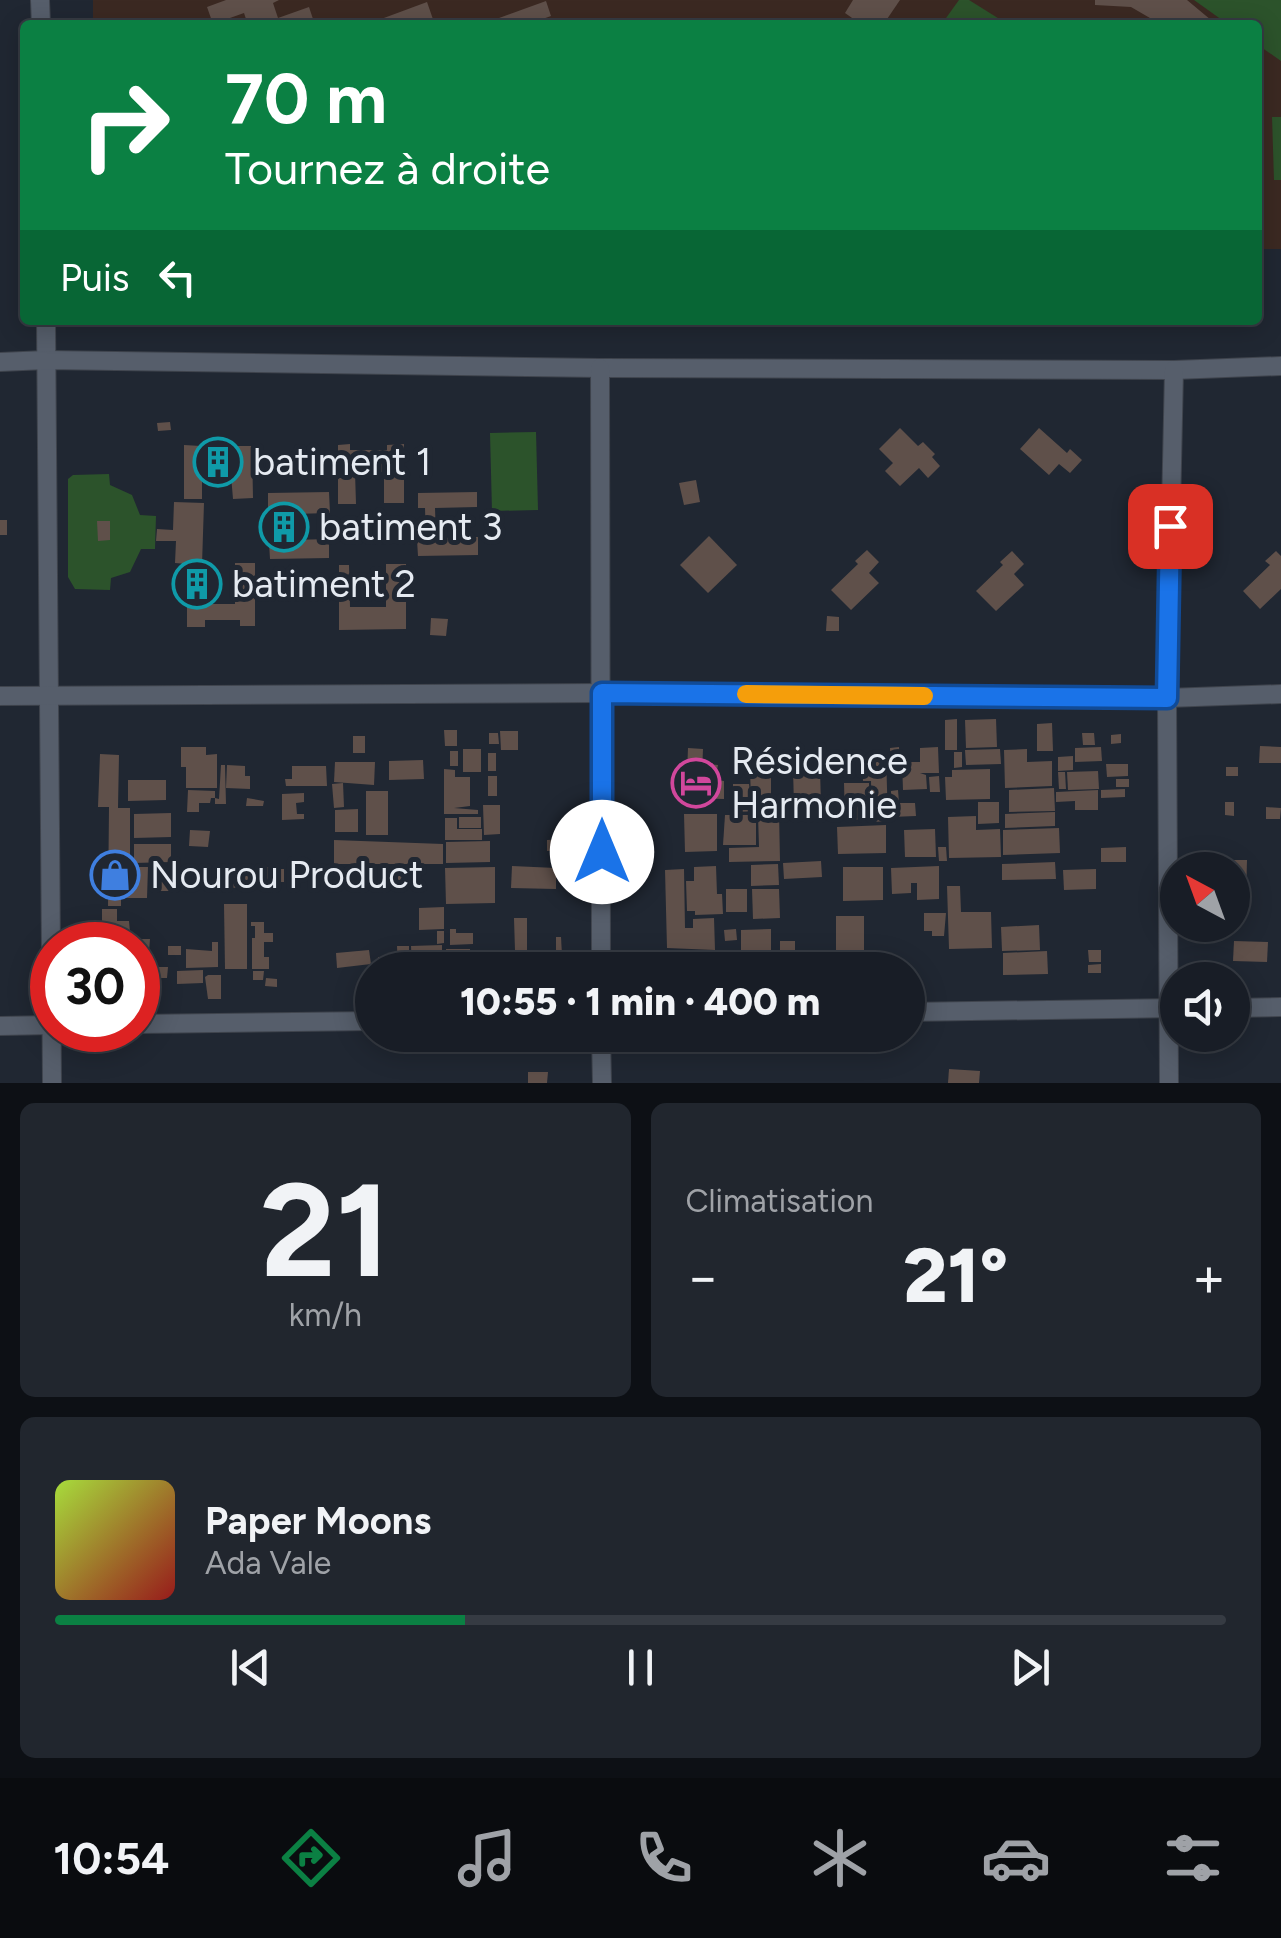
<!DOCTYPE html>
<html lang="fr">
<meta charset="utf-8">
<style>
:root{--surface:#181d26;--page:#21262e;--text:#f1f3f6;--muted:#9fa2a7;--line:#363b43;--accent:#0b8043}
body{margin:0;font-family:Figtree,sans-serif;background:var(--page);color:var(--text);height:100vh;display:flex;flex-direction:column;font-size:38px;white-space:nowrap}
*{box-sizing:border-box;margin:0}
p{font-size:32px;color:var(--muted)}
.icon{flex:none;width:55px;height:55px;fill:none;stroke:currentColor;stroke-width:2;stroke-linecap:round;stroke-linejoin:round}
.map{position:relative;height:1083px;overflow:hidden}
.drawer{display:flex;flex-direction:column;gap:20px;padding:20px;background:#0d1015;flex:1}
.drawer>*{flex:none}
.banner{position:absolute;left:20px;top:20px;width:1242px;height:305px;border-radius:10px;box-shadow:0 5px 25px #0003,0 0 0 2px var(--line);background:#0b8043;color:#fff;overflow:hidden}
.needle{width:65px;rotate:319deg}
.tools{position:absolute;left:1160px;top:852px;display:grid;gap:20px}
.tools a{display:grid;place-items:center;width:90px;height:90px;border-radius:50%;background:var(--surface);box-shadow:0 5px 25px #0003,0 0 0 2px var(--line);font-size:50px}
.speed{position:absolute;left:30px;top:922px;display:flex;gap:20px;font-size:50px;font-weight:700;text-align:center}
.speed>*{display:grid;place-content:center;width:130px;height:130px;border-radius:50%;background:var(--surface);box-shadow:0 5px 25px #0003,0 0 0 2px var(--line);line-height:1}
.speed .limit{border:15px solid #d22;background:#fff;color:#111}
.pin{position:absolute;display:grid;place-items:center;width:85px;height:85px;color:#fff;margin:-42px;border-radius:20px;box-shadow:0 5px 15px #0006}
.me{position:absolute;width:110px;margin:-55px;rotate:0deg;stroke-linejoin:round;filter:drop-shadow(0 0 8px #0008)}
.turn{display:flex;align-items:center;gap:35px;height:210px;padding:0 40px;font-size:45px}
.turn .icon{width:130px;height:130px;stroke-width:2.5}
.turn b{display:block;font-size:70px;line-height:85px}
.then{display:flex;align-items:center;height:95px;padding:0 40px;background:#0003;gap:20px;font-size:38px}
.big{font-size:75px;font-weight:800;line-height:1.1}
.drawer .tile{flex:1;display:flex;flex-direction:column;justify-content:center;gap:15px;min-width:0;padding:0 35px;border-radius:15px;background:var(--page)}
.drawer .dial{align-items:center;gap:0}
.dial b{font-size:130px;line-height:1}
.song{display:flex;align-items:center;gap:30px}
.cover{width:120px;height:120px;border-radius:15px;background:linear-gradient(135deg,hsl(80 70% 55%),hsl(0 70% 35%))}
.played{height:10px;border-radius:5px;background:linear-gradient(90deg,var(--accent) 35%,var(--line) 35%)}
.keys{display:flex;justify-content:space-around;direction:ltr}
.heat{display:flex;justify-content:space-between;align-items:center;font-size:55px;direction:ltr}
.drawer .tiles{flex:1;display:grid;gap:20px;grid-template-columns:1fr 1fr}
.tile:last-child{grid-column:span 2}
.trip{position:absolute;left:355px;top:952px;width:570px;height:100px;border-radius:50px;background:var(--surface);box-shadow:0 5px 25px #0003,0 0 0 2px var(--line);font-weight:800;line-height:100px;text-align:center}
.dock{display:flex;height:160px;justify-content:space-around;align-items:center;background:#0a0c0f;color:var(--muted)}
.dock .icon{width:70px;height:70px}
.dock .active{color:var(--accent)}
.dock b{font-size:45px;color:var(--text)}
.map>svg:first-child{display:block}
.education{fill:#3b2922}
.green{fill:#2c532b}
.building{fill:#5f504a}
.lines{fill:none;stroke-linecap:round;stroke-linejoin:round}
.minor-casing{stroke:#3f444d;stroke-width:20}
.minor{stroke:#565e6b;stroke-width:18}
.route-casing{stroke:#114b97;stroke-width:25}
.route{stroke:#1a73e8;stroke-width:18}
.slow{stroke:#f59e0b;stroke-width:18}
.labels{text-anchor:middle;stroke-width:10;stroke-linejoin:round;paint-order:stroke}
.poi-label{font-size:38px;fill:#e5eaf1;stroke:#202732;text-anchor:start}
</style>
<div class="map">
<svg width="1281" height="1083" viewBox="0 0 1281 1083">
<rect width="100%" height="100%" fill="#202732"/>
<polygon class="education" points="93,0 1281,0 1281,249 1258,249 1258,25 93,25"/>
<g class="green">
<polygon points="959,0 969,0 1009,25 941,25"/>
<polygon points="1194,0 1281,0 1281,61 1258,45 1258,25 1229,25"/>
<polygon points="1272,117 1281,117 1281,180 1274,180"/>
<polygon points="536,432 538,510 492,511 490,433"/>
<polygon points="109,474 110,485 132,495 140,515 156,516 155,549 141,549 130,572 111,578 110,590 75,589 68,577 68,479 73,475"/>
</g>
<g class="building">
<polygon points="226,0 279,0 273,3 278,18 309,7 315,25 248,25 244,13 213,24 207,7"/>
<polygon points="853,0 900,0 883,25 862,25 845,13"/>
<polygon points="1095,0 1187,0 1217,25 1162,25 1131,7 1095,5"/>
<polygon points="546,1 551,16 526,25 480,25"/>
<polygon points="427,2 435,25 365,25"/>
<polygon points="170,422 171,430 158,431 157,423"/>
<polygon points="900,428 918,446 923,442 935,454 932,457 940,466 928,478 919,468 900,486 885,471 893,463 879,449"/>
<polygon points="1039,428 1067,453 1070,449 1082,460 1070,473 1059,464 1049,475 1020,449"/>
<polygon points="350,444 350,450 387,450 387,445 404,444 404,503 384,503 384,472 355,472 356,504 338,504 338,445"/>
<polygon points="184,445 201,446 201,450 233,450 233,446 252,446 253,498 233,499 231,475 202,475 202,499 184,499"/>
<polygon points="696,480 700,502 684,505 679,483"/>
<polygon points="329,492 330,513 293,514 293,540 329,539 329,558 270,559 269,543 275,543 275,510 268,510 268,493"/>
<polygon points="477,492 477,507 435,508 436,538 478,537 478,555 418,556 417,540 426,540 425,508 418,508 418,493"/>
<polygon points="174,502 204,503 202,565 208,565 207,604 235,604 235,563 255,563 255,626 240,626 240,620 205,620 205,627 187,627 187,564 175,563 176,541 156,541 157,529 173,530"/>
<rect x="0" y="520" width="7" height="15"/>
<polygon points="97,521 110,521 110,540 98,541"/>
<polygon points="709,536 737,565 708,593 680,565"/>
<polygon points="867,550 879,562 869,573 879,583 851,610 831,590 858,564 855,561"/>
<polygon points="1012,551 1024,564 1014,574 1024,585 996,611 976,591 1003,565 1000,562"/>
<polygon points="1276,551 1281,556 1281,589 1260,609 1243,591 1270,565 1265,561"/>
<polygon points="386,564 406,564 406,629 339,630 339,565 349,565 350,607 386,607"/>
<polygon points="827,616 839,617 839,631 826,631"/>
<polygon points="431,618 448,619 446,636 430,635"/>
<polygon points="957,719 957,750 945,750 945,720"/>
<polygon points="996,719 997,747 966,748 965,720"/>
<polygon points="1052,723 1053,751 1037,751 1037,724"/>
<polygon points="444,730 457,730 457,746 445,746"/>
<polygon points="500,731 518,731 518,750 501,750"/>
<polygon points="489,733 498,733 499,744 489,744"/>
<polygon points="1082,733 1094,733 1095,745 1083,745"/>
<polygon points="1121,734 1121,743 1111,744 1111,735"/>
<rect x="353" y="736" width="12" height="17"/>
<polygon points="1260,746 1281,747 1281,763 1259,763"/>
<polygon points="181,747 206,747 206,755 217,754 217,788 186,788 186,767 181,767"/>
<polygon points="899,747 900,776 891,777 890,748"/>
<polygon points="938,747 939,773 920,773 926,775 927,789 903,790 902,762 920,762 920,748"/>
<polygon points="1101,747 1102,761 1075,762 1075,748"/>
<polygon points="688,748 703,749 702,774 687,773"/>
<rect x="463" y="749" width="18" height="23"/>
<polygon points="1000,749 1001,764 966,765 965,750"/>
<polygon points="1027,749 1027,762 1052,761 1052,786 1005,788 1004,750"/>
<rect x="450" y="751" width="8" height="15"/>
<polygon points="954,752 962,752 962,767 954,768"/>
<rect x="488" y="753" width="8" height="18"/>
<polygon points="100,754 119,755 118,808 130,808 130,867 148,867 147,898 121,898 121,906 108,906 109,807 98,807"/>
<polygon points="886,755 888,821 872,822 871,781 863,781 862,756"/>
<polygon points="1073,756 1073,770 1058,771 1058,757"/>
<polygon points="423,760 424,779 389,780 389,761"/>
<polygon points="335,762 375,762 374,785 334,782"/>
<polygon points="708,764 718,765 716,775 706,774"/>
<polygon points="1106,764 1128,764 1128,776 1107,777"/>
<polygon points="221,765 225,765 226,804 215,804 215,798 219,799"/>
<polygon points="227,765 245,766 245,776 250,776 250,789 226,788"/>
<polygon points="292,766 326,766 327,786 286,786 285,779 292,779"/>
<rect x="1226" y="767" width="12" height="9"/>
<polygon points="771,768 771,799 762,800 762,811 733,812 733,784 749,784 751,801 750,769"/>
<polygon points="444,769 455,770 455,777 470,777 470,806 454,808 478,810 478,814 444,814"/>
<polygon points="793,769 820,769 821,805 794,805"/>
<polygon points="990,769 990,799 946,800 945,777 952,777 952,770"/>
<polygon points="1098,771 1099,789 1068,790 1067,772"/>
<polygon points="1058,772 1065,772 1066,789 1059,789"/>
<polygon points="687,775 724,781 724,799 687,798"/>
<rect x="488" y="776" width="9" height="20"/>
<polygon points="939,776 940,792 930,792 929,777"/>
<rect x="1116" y="779" width="13" height="8"/>
<polygon points="128,780 166,780 166,800 128,801"/>
<polygon points="343,783 344,807 334,808 332,784"/>
<polygon points="844,783 869,783 870,819 845,820"/>
<polygon points="1054,788 1055,811 1009,812 1009,790"/>
<polygon points="1125,789 1125,797 1101,798 1101,790"/>
<polygon points="188,790 215,791 215,798 211,798 210,803 199,803 199,812 187,812"/>
<polygon points="898,790 899,803 915,803 916,816 891,817 891,791"/>
<polygon points="1098,790 1098,810 1075,810 1075,801 1056,802 1056,792"/>
<rect x="366" y="791" width="22" height="44"/>
<polygon points="304,793 304,802 296,803 297,814 304,814 304,819 282,820 282,794"/>
<polygon points="247,798 264,801 263,806 246,806"/>
<polygon points="978,802 999,802 999,823 978,824"/>
<polygon points="1225,802 1234,802 1234,816 1225,815"/>
<polygon points="483,805 500,805 500,834 484,835"/>
<polygon points="1266,807 1281,808 1280,819 1266,819"/>
<polygon points="358,809 358,832 335,832 335,810"/>
<polygon points="771,812 779,812 780,861 729,862 729,848 759,847 758,815 771,815"/>
<polygon points="1055,812 1055,826 1005,828 1005,814"/>
<polygon points="171,813 171,837 134,838 134,814"/>
<polygon points="684,814 717,814 717,851 685,852"/>
<polygon points="725,815 756,815 756,845 723,845"/>
<polygon points="976,816 976,830 1000,829 1001,857 949,858 948,817"/>
<rect x="459" y="817" width="22" height="11"/>
<polygon points="445,818 457,818 457,829 482,829 482,840 445,840"/>
<polygon points="886,825 886,853 838,854 837,827"/>
<polygon points="1059,828 1060,853 1003,855 1003,830"/>
<polygon points="935,829 936,857 905,857 904,830"/>
<polygon points="190,830 210,831 208,847 189,846"/>
<polygon points="563,839 563,850 547,851 547,840"/>
<polygon points="334,840 443,844 443,864 334,864"/>
<polygon points="490,841 490,862 446,863 446,842"/>
<polygon points="134,844 171,844 171,862 134,863"/>
<polygon points="938,847 946,847 947,861 939,861"/>
<polygon points="1126,847 1126,862 1101,862 1101,848"/>
<polygon points="1233,860 1247,860 1246,898 1232,897"/>
<polygon points="821,861 822,877 784,879 783,863"/>
<polygon points="1055,862 1056,879 1002,880 1002,864"/>
<polygon points="778,864 779,885 751,886 751,865"/>
<polygon points="512,866 556,868 556,889 511,888"/>
<polygon points="716,866 717,894 722,894 723,914 695,915 695,911 687,911 686,881 694,881 694,867"/>
<polygon points="939,866 939,899 917,900 917,883 911,883 911,893 892,894 891,868"/>
<polygon points="271,867 272,887 224,888 223,868"/>
<polygon points="495,867 495,903 446,904 445,868"/>
<polygon points="843,867 883,867 883,900 843,901"/>
<rect x="276" y="869" width="8" height="13"/>
<polygon points="392,869 407,870 407,881 392,881"/>
<polygon points="684,869 685,928 693,928 693,919 714,918 715,950 667,948 665,870"/>
<polygon points="1096,869 1096,889 1064,890 1063,870"/>
<polygon points="156,870 170,870 171,891 156,891"/>
<polygon points="947,886 960,886 961,912 991,912 992,948 949,949"/>
<rect x="726" y="889" width="21" height="23"/>
<polygon points="752,889 779,889 780,918 753,919"/>
<polygon points="224,904 247,904 247,969 225,969"/>
<polygon points="444,907 444,929 419,930 419,908"/>
<polygon points="102,909 117,909 117,921 129,921 130,932 117,932 117,945 102,945"/>
<polygon points="924,913 946,913 944,936 932,936 932,931 924,931"/>
<polygon points="836,916 864,916 864,966 835,966 835,970 823,970 823,955 836,955"/>
<polygon points="514,918 527,918 527,951 515,951"/>
<polygon points="251,922 264,922 264,933 273,933 273,942 264,942 264,957 269,957 269,969 252,969 252,938 255,938 255,926 251,926"/>
<polygon points="1039,925 1040,950 1002,951 1001,927"/>
<polygon points="450,929 456,929 456,933 473,933 473,944 450,945"/>
<polygon points="736,929 737,940 725,941 724,930"/>
<polygon points="771,929 771,951 754,951 754,956 741,956 741,930"/>
<polygon points="437,931 444,931 444,943 437,944"/>
<polygon points="556,937 561,937 562,955 556,955"/>
<polygon points="132,939 150,939 149,952 138,951 138,945 132,945"/>
<rect x="780" y="941" width="15" height="29"/>
<polygon points="1234,941 1268,942 1267,962 1233,961"/>
<polygon points="212,942 218,942 218,967 186,968 186,949 212,951"/>
<polygon points="442,945 442,965 412,966 411,946"/>
<rect x="168" y="946" width="13" height="9"/>
<polygon points="397,946 409,946 409,970 398,970"/>
<polygon points="446,949 470,949 470,970 447,970"/>
<polygon points="369,950 371,964 337,968 336,953"/>
<polygon points="1088,950 1101,950 1101,962 1089,962"/>
<polygon points="1047,951 1048,974 1003,975 1003,953"/>
<polygon points="669,952 712,953 712,970 668,970"/>
<polygon points="378,957 389,957 389,970 377,970"/>
<rect x="544" y="962" width="18" height="8"/>
<polygon points="1101,964 1101,973 1088,973 1088,965"/>
<polygon points="138,967 168,967 167,978 138,978"/>
<polygon points="203,970 203,983 177,984 177,971"/>
<polygon points="253,971 264,971 263,980 253,980"/>
<polygon points="208,975 221,975 221,999 208,999 205,977"/>
<polygon points="266,978 277,979 277,987 265,986"/>
<polygon points="152,980 152,992 138,993 138,981"/>
<polygon points="949,1069 980,1071 979,1083 948,1083"/>
<polygon points="528,1072 548,1072 547,1083 528,1083"/>
</g>
<g class="lines">
<g class="minor-casing">
<g id="minor">
<polyline points="40,0 41,25"/>
<polyline points="46,320 52,1083"/>
<polyline points="0,362 46,360 600,368 1174,370 1281,366"/>
<polyline points="600,368 601,970"/>
<polyline points="0,696 602,693 1167,698 1281,694"/>
<polyline points="1232,1008 1281,1007"/>
<polyline points="908,1012 1177,1008"/>
<polyline points="138,1024 372,1021"/>
<polyline points="0,1026 52,1025"/>
<polyline points="601,1035 602,1083"/>
<polyline points="1169,1083 1167,698 1174,370"/>
</g>
</g>
<use href="#minor" class="minor"/>
</g>
<g class="lines">
<g class="route-casing">
<polyline id="route" points="602,852 602,693 1167,698 1170,526"/>
</g>
<use href="#route" class="route"/>
<polyline class="slow" points="746,694 924,696"/>
</g>
<defs>
<g id="building-ring" transform="scale(2.5)"><circle r="9.5" fill="#202732" stroke="#0f9aa8" stroke-width="1.5"/><path d="M-4-6H4V6H1V3H-1V6H-4ZM-2.5-4.3h1.7v1.8h-1.7ZM.8-4.3h1.7v1.8H.8ZM-2.5-1h1.7V.8h-1.7ZM.8-1h1.7V.8H.8Z" fill="#0f9aa8"/></g>
<g id="hotel-ring" transform="scale(2.5)"><circle r="9.5" fill="#202732" stroke="#d1479c" stroke-width="1.5"/><path d="M-6-4.5h1.5V1H6V5H4.5V3h-9V5H-6ZM-4 0a1.8 1.8 0 1 1 3.6 0ZM.5 0V-2.5h3Q6-2.5 6 0Z" fill="#d1479c"/></g>
<g id="shop-ring" transform="scale(2.5)"><circle r="9.5" fill="#202732" stroke="#3f7fe0" stroke-width="1.5"/><path d="M-5-2.5h2.3a2.7 3.5 0 0 1 5.4 0H5L5.5 6h-11ZM-1.5-2.5h3a1.5 2.3 0 0 0-3 0Z" fill="#3f7fe0"/></g>
</defs>
<g fill-rule="evenodd">
<use href="#building-ring" x="218" y="462"/>
<use href="#building-ring" x="284" y="527"/>
<use href="#building-ring" x="197" y="584"/>
<use href="#hotel-ring" x="696" y="783"/>
<use href="#shop-ring" x="115" y="875"/>
</g>
<g class="labels">
<g class="poi-label">
<text x="253" y="475">batiment 1</text>
<text x="319" y="540">batiment 3</text>
<text x="232" y="597">batiment 2</text>
<text x="731" y="774">Résidence<tspan x="731" dy="44">Harmonie</tspan></text>
<text x="150" y="888">Nourou Product</text>
</g>
</g>
</svg>
<div class="tools">
<a><svg class="needle" viewBox="-14 -14 28 28"><path d="M0-13l5 13h-10z" fill="#e53935"/><path d="M0 13l5-13h-10z" fill="#9fa2a7"/></svg></a>
<a><svg class="icon" aria-label="sound" viewBox="0 0 24 24"><path d="M4 9h4l5-4v14l-5-4H4zM17 9q2 3 0 6"/></svg></a>
</div>
<div class="speed"><div class="limit">30</div></div>
<div class="pin" style="left:1170px;top:526px;background:#d93025"><svg class="icon" aria-label="arrive" viewBox="0 0 24 24"><path d="M6 21V4h12l-3 4 3 4H6"/></svg></div>
<svg class="me" style="left:602px;top:852px" viewBox="-20 -20 40 40"><circle r="19" fill="#fff"/><path d="M0-13L10 11 0 6-10 11z" fill="#1a73e8"/></svg>
<div class="trip">10:55 · 1 min · 400 m</div>
<div class="banner">
<div class="turn"><svg class="icon" aria-label="right" viewBox="0 0 24 24"><path d="M7 20v-9h11M14 6l5 5-5 5"/></svg><div><b>70 m</b>Tournez à droite</div></div>
<div class="then">Puis<svg class="icon" aria-label="left" viewBox="0 0 24 24"><path d="M17 20v-9H6M10 6l-5 5 5 5"/></svg></div>
</div>
</div>
<section class="drawer">
<div class="tiles">
<div class="tile dial"><b>21</b><p>km/h</p></div>
<div class="tile"><p>Climatisation</p>
<div class="heat"><a>−</a><b class="big">21°</b><a>+</a></div>
</div>
<div class="tile">
<div class="song"><i class="cover"></i><div><b>Paper Moons</b><p>Ada Vale</p></div></div>
<div class="played"></div>
<div class="keys"><svg class="icon" aria-label="previous" viewBox="0 0 24 24"><path d="M18 5L8 12l10 7zM5 5v14"/></svg><svg class="icon" aria-label="pause" viewBox="0 0 24 24"><path d="M8 5v14M16 5v14"/></svg><svg class="icon" aria-label="next" viewBox="0 0 24 24"><path d="M6 5l10 7-10 7zM19 5v14"/></svg></div>
</div>
</div>
</section>
<nav class="dock">
<b>10:54</b>
<svg class="icon active" aria-label="directions" viewBox="0 0 24 24"><path d="M12 3l9 9-9 9-9-9zM9 14v-3h6M13 9l2 2-2 2"/></svg>
<svg class="icon" aria-label="music" viewBox="0 0 24 24"><path d="M9 18V5l10-2v13"/><circle cx="6" cy="18" r="3"/><circle cx="16" cy="16" r="3"/></svg>
<svg class="icon" aria-label="phone" viewBox="0 0 24 24"><path d="M5 4h4l2 5-3 2q2 4 5 5l2-3 5 2v4C11 20 4 13 5 4z"/></svg>
<svg class="icon" aria-label="climate" viewBox="0 0 24 24"><path d="M12 3v18M4 7l16 10M4 17L20 7"/></svg>
<svg class="icon" aria-label="car" viewBox="0 0 24 24"><path d="M5 17H2v-5l4-1 3-4h7l3 4 3 1v5h-3M9 17h6M6 11h13"/><circle cx="7" cy="17" r="2"/><circle cx="17" cy="17" r="2"/></svg>
<svg class="icon" aria-label="filters" viewBox="0 0 24 24"><path d="M4 7h16M4 17h16"/><circle cx="9" cy="7" r="2"/><circle cx="15" cy="17" r="2"/></svg>
</nav>
